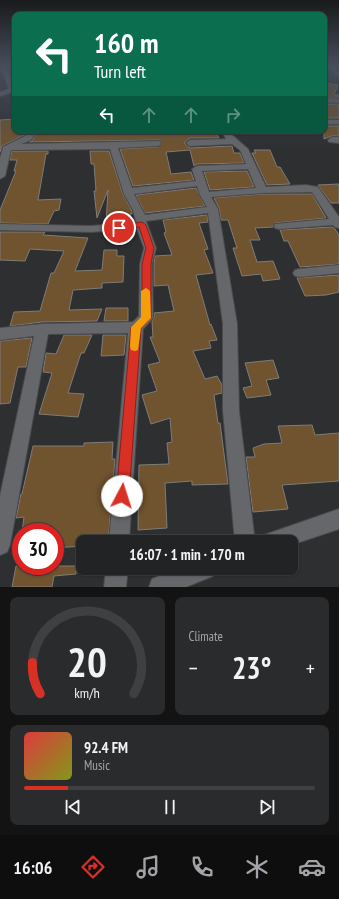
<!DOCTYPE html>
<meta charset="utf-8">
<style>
:root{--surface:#222325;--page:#2a2b2d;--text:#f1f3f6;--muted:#a2a4a7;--line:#3f4042;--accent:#d93025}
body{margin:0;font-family:"PT Sans Narrow",sans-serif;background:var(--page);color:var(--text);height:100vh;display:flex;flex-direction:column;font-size:15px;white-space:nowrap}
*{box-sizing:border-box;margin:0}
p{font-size:13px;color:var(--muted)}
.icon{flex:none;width:22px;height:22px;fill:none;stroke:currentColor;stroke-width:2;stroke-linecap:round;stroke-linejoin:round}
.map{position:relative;height:587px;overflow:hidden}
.drawer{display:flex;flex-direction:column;gap:10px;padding:10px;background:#131314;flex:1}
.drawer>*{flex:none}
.hud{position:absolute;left:12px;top:12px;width:315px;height:122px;border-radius:8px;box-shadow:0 1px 3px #0004,0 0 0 1px var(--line);background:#0b6e4f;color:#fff;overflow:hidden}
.speed{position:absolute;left:12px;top:523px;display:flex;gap:8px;font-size:20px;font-weight:700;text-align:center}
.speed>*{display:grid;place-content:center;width:52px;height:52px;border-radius:50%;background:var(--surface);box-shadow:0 1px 3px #0004,0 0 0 1px var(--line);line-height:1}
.speed .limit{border:6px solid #d22;background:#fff;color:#111}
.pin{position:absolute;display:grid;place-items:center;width:34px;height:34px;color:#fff;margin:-17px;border:2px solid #fff;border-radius:50%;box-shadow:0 1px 4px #0007}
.me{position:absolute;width:44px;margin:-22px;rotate:5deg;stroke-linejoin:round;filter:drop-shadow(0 0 3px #0008)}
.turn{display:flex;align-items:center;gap:14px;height:84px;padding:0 16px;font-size:18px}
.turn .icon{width:52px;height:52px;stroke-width:2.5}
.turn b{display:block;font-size:28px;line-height:34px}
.lanes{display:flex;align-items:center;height:38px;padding:0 16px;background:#0003;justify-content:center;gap:20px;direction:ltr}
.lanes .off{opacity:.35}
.big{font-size:30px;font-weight:600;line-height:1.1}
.drawer .tile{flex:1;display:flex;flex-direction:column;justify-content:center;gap:6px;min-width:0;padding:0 14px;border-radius:8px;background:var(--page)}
.drawer .dial{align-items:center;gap:0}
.dial svg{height:104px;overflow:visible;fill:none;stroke:var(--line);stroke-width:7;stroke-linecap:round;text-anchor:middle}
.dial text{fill:var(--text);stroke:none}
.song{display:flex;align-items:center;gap:12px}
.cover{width:48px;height:48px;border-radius:6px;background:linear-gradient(135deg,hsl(0 70% 55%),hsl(70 70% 35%))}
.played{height:4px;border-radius:2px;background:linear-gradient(90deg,var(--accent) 15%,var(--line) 15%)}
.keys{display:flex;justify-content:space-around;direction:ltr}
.heat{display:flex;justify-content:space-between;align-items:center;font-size:22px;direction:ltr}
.drawer .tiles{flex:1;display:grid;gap:10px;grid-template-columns:1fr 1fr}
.tile:last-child{grid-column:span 2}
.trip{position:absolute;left:76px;top:535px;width:222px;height:40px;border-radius:8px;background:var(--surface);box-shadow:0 1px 3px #0004,0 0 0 1px var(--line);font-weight:600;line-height:40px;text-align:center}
.menu{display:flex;height:64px;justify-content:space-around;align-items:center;background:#0e0e0f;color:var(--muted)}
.menu .icon{width:28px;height:28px}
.menu .on{color:var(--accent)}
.menu b{font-size:18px;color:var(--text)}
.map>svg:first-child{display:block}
.building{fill:#70532f;stroke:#7f7c79}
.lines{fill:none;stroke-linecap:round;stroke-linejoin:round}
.street-casing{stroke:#484a4c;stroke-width:2}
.street{fill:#65676a;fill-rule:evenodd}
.route{fill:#d93025;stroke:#8d1f18}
.slow{fill:#f59e0b}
</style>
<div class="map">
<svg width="339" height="587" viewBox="0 0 339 587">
<rect width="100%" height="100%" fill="#2d2f31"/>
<g class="building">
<polygon points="324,83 338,85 334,95 339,95 339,98 324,97"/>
<rect x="324" y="104" width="15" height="14"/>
<polygon points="15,119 15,131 27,131 24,135 2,146 0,152 0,120"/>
<polygon points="324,126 339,126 339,136 332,136 324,139"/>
<polygon points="38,131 215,131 219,138 190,138 184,143 190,148 232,146 234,153 240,153 244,163 197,164 194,166 190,150 166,152 171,174 191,172 194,180 133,186 120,149 157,147 162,144 160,140 29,142 32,141"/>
<polygon points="254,150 270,150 277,167 280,167 290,184 267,185 252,153 256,153"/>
<polygon points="12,151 48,151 48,154 46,154 38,200 61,199 59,210 54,211 48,224 0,223 0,210 16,171 14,171 17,160 10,160"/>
<polygon points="90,151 109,151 123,194 132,211 132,214 130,214 131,221 106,223 108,190 97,218 94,191 96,191 94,164 91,164"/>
<polygon points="247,171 254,187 210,190 204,172"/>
<polygon points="339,184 339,203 331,203 318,185"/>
<polygon points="196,188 205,206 145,213 136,195"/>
<polygon points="262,194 312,194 326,218 275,223 273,227 255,228 260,240 250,240 257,262 273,261 280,279 263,281 261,274 242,276 233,248 237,248 228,220 221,220 219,208 214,198"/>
<polygon points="207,215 208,222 199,223 208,249 204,250 213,273 196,275 210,325 211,324 217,340 209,341 211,348 193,351 205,379 217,376 222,385 222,393 214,395 218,423 220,423 228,484 192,485 192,481 165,483 167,528 138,530 139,465 169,464 167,443 172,442 170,418 151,424 142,395 157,391 148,365 160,362 150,337 153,337 152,322 154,318 154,313 174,311 168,285 154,286 154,264 155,256 172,255 164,233 166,232 163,220"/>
<polygon points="332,227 335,229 339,235 339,264 300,267 288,241 284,241 280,230"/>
<polygon points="0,232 45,232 43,235 88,238 75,271 102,270 104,250 117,250 117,256 124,256 123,282 102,283 102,288 73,290 69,310 102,309 97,321 42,322 10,326 14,312 40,311 51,273 54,273 64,251 30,249 25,261 0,260"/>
<polygon points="339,275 339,292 326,295 305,296 297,278"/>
<polygon points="106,308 128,308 128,321 104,321"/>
<polygon points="64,335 92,335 84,353 81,353 68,393 84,394 78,417 39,414 52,373 43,372 46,353 56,354"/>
<polygon points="103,335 126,335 124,355 101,356"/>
<polygon points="32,338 26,367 18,367 10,403 0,404 0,341"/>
<polygon points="273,360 279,378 266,380 271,395 247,398 243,388 252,386 245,363"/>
<polygon points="312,425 315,435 339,433 339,481 282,485 288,509 253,512 246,457 255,457 253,448 264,444 282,443 278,426"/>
<polygon points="113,442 112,459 115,459 108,542 83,542 83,546 55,548 55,532 22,532 24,517 16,518 21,494 22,494 33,446 84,446 84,443"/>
<polygon points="16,566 76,566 76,574 54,576 52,587 12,587"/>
</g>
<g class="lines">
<g class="street-casing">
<g id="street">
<polygon points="0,66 5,66 15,86 15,91 0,96 0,92 9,89"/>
<polygon points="326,66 333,66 339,72 339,77"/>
<polygon points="324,98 339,99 339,103 324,102"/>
<rect x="324" y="120" width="15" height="4"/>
<path d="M29 131H37L31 140 21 144 160 141 161 143 160 145 157 146 118 148 132 188 196 181 192 169 197 166 246 164 240 150 232 144 190 146 186 143 190 140 226 139 222 131H230L232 135 248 149 266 187 306 185 318 187 339 217V228L335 227 333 225 279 229 275 228 274 226 275 224 329 219 312 192 262 193 211 197 218 209 237 324 239 411 255 542H235L223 411V324L208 213 146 221 156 248 152 264 153 318 143 329 129 542H109L128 333 48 334 10 545 7 552 0 555V496L34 336 0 340V328L42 324 133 322 139 316 140 264 144 248 137 229 91 232 0 230V224L91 226 136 222 133 210 124 194 110 149 11 150 5 176 0 179V158L3 147 25 136ZM248 169 256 188 209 192 202 171ZM197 186 200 195 207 207 145 215 134 194Z"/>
<polygon points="332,137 339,137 339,143 329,142 328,140"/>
<polygon points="339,265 339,273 299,277 295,276 293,273 295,270 299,269"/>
<polygon points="339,509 339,529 291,545 291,542 261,542 264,535"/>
<polygon points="106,568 128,568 126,587 104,587"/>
<polygon points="179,568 216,568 213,576 186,587 149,587 152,579"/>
</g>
</g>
<use href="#street" class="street"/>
</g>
<linearGradient id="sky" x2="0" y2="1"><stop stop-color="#191a1b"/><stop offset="0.44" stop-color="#464d5a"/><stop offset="1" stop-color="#464d5a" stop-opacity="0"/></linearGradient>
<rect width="339" height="149" fill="url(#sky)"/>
<polygon class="route" points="142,222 146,225 154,248 151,264 151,318 141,328 129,496 127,501 122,503 118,501 116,496 131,327 142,317 142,264 146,248 139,227 119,230 116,228 119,225"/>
<polygon class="slow" points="146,288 150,291 151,318 141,328 138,350 135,351 131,350 130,347 131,327 141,317 141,291"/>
</svg>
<div class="speed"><div class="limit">30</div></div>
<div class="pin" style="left:119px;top:228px;background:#d93025"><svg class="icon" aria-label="arrive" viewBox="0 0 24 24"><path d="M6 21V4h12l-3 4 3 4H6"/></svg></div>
<svg class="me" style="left:122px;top:496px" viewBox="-20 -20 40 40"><circle r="19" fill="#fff"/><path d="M0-13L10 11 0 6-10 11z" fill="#d93025"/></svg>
<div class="trip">16:07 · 1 min · 170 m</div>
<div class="hud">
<div class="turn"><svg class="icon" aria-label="left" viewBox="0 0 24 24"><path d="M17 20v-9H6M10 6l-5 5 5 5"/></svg><div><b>160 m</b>Turn left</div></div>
<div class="lanes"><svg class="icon" aria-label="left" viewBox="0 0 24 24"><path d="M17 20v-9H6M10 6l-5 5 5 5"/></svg><svg class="icon off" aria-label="ahead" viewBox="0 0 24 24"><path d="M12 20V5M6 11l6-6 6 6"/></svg><svg class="icon off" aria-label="ahead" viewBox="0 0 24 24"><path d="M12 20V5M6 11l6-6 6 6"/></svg><svg class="icon off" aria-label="right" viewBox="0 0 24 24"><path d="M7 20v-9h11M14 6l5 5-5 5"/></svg></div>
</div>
</div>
<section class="drawer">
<div class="tiles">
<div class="tile dial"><svg viewBox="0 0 100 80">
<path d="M14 69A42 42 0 1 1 86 69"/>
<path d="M14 69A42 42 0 0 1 8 45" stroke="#d93025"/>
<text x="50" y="56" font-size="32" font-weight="700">20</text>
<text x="50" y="72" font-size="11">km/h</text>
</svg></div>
<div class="tile"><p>Climate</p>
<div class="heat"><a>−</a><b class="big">23°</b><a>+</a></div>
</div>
<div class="tile">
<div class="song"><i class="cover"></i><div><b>92.4 FM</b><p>Music</p></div></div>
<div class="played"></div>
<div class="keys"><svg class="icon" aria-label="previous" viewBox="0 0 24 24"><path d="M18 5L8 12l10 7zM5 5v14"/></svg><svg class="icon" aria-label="pause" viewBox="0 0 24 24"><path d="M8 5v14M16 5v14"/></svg><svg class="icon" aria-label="next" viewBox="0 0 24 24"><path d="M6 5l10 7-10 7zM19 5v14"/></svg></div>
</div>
</div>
</section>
<nav class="menu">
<b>16:06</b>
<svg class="icon on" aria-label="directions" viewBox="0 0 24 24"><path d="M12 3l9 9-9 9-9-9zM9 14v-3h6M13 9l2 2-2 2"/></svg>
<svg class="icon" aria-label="music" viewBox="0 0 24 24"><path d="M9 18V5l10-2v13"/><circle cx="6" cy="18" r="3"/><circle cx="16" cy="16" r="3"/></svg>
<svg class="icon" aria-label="phone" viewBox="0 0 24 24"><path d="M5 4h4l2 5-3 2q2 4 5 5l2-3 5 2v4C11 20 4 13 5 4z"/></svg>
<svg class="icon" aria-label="climate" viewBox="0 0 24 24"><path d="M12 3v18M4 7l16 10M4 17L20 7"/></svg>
<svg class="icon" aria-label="car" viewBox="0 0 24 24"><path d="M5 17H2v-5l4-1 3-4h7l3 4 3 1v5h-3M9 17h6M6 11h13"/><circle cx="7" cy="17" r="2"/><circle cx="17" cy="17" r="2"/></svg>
</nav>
